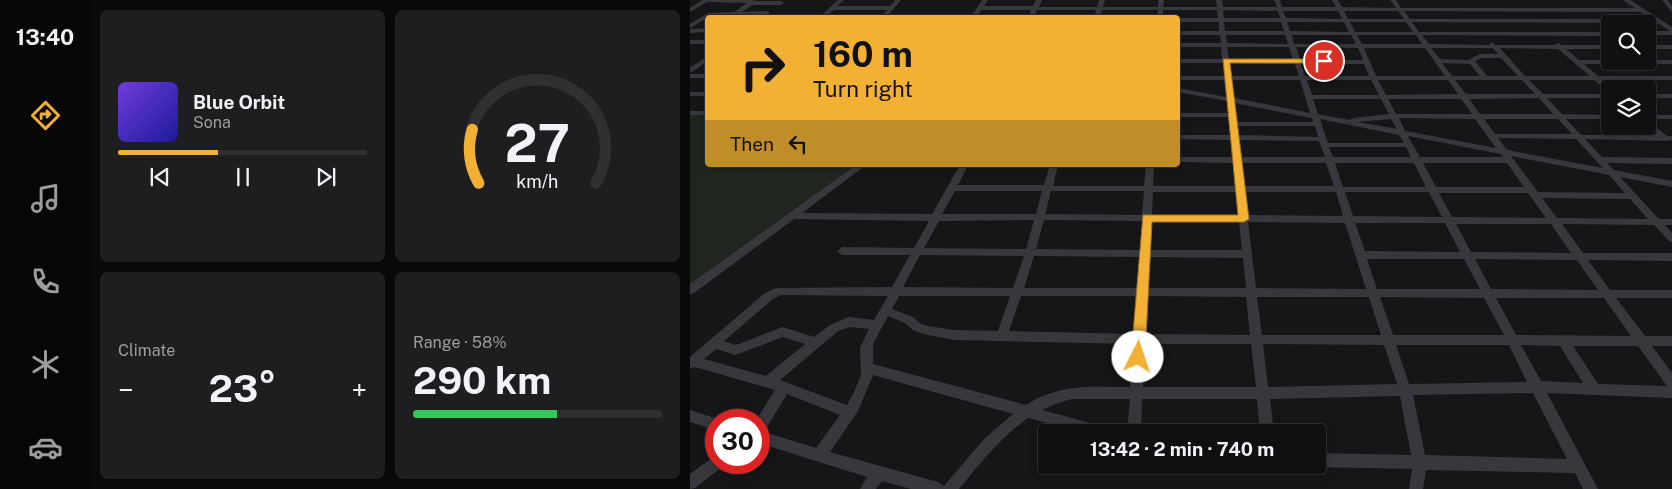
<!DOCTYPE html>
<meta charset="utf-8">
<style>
:root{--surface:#101012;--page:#1e1e20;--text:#f1f3f6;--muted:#9c9d9f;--line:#303032;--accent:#f2b134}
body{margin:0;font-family:"Public Sans",sans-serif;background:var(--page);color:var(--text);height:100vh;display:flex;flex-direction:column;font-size:19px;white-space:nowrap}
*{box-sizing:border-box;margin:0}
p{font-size:16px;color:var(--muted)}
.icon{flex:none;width:28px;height:28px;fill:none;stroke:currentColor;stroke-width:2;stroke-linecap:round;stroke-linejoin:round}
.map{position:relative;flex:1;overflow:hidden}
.drawer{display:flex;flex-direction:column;gap:10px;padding:10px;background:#09090a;width:600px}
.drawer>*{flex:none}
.top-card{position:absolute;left:15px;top:15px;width:475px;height:152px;border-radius:5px;box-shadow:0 2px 8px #0003,0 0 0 1px var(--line);background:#f2b134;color:#111;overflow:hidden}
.controls{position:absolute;left:911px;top:15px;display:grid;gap:10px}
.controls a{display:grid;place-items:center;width:55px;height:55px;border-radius:5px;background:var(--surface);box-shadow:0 2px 8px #0003,0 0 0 1px var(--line);font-size:25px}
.speed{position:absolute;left:15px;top:409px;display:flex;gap:10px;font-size:25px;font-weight:700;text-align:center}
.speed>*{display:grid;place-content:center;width:65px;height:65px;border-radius:50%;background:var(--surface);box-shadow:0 2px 8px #0003,0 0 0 1px var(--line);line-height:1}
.speed .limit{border:8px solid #d22;background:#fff;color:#111}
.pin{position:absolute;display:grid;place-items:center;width:42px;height:42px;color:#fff;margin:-21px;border:2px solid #fff;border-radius:50%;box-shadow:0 1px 5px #0007}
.me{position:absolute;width:55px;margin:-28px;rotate:4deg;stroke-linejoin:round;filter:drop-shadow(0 0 4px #0008)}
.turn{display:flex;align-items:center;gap:18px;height:105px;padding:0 25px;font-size:22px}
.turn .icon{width:65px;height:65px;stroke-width:2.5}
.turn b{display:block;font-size:35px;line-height:42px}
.then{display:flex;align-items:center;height:48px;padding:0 25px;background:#0003;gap:10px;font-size:19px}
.big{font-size:38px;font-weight:700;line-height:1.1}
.drawer .tile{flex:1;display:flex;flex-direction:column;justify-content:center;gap:8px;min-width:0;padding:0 18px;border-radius:8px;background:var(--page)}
.drawer .dial{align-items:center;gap:0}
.dial svg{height:130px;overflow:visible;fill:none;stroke:var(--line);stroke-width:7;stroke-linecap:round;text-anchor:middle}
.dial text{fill:var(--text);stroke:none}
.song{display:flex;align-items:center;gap:15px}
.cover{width:60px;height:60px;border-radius:8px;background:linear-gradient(135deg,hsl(260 70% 55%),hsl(240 70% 35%))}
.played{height:5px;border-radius:2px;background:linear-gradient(90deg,var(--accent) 40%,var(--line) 40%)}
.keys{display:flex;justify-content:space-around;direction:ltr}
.heat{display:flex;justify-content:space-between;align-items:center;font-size:28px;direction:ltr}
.charge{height:8px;border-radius:4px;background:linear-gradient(90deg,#34c759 58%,var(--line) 0)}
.drawer .tiles{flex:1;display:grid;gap:10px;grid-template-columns:repeat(2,1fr)}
.trip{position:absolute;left:348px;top:424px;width:288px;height:50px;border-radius:5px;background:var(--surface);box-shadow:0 2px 8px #0003,0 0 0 1px var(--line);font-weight:700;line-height:50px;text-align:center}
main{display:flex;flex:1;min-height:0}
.menu{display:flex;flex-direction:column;width:90px;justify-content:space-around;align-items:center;background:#060607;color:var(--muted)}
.menu .icon{width:35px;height:35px}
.menu .current{color:var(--accent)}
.menu b{font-size:22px;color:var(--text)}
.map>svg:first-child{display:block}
.green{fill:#1e261f}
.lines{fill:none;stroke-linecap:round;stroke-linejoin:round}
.minor{fill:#37383d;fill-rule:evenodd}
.route{fill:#f2b134;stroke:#9d7322}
</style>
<main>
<nav class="menu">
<b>13:40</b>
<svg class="icon current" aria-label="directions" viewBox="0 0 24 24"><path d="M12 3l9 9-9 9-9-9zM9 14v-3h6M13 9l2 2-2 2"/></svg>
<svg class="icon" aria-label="music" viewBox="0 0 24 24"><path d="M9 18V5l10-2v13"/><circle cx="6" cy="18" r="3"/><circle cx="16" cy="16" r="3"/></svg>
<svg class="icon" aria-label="phone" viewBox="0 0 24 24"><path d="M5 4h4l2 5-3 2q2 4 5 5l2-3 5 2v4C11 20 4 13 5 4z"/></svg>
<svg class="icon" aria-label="climate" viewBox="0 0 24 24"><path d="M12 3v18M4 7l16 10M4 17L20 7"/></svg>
<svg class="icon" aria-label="car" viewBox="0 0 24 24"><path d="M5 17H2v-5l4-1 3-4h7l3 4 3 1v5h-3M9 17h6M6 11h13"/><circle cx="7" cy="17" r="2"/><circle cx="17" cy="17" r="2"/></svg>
</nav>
<section class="drawer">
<div class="tiles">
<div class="tile">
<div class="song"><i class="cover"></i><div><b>Blue Orbit</b><p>Sona</p></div></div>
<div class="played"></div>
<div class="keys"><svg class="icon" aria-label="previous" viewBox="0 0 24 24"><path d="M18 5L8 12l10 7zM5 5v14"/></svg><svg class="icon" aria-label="pause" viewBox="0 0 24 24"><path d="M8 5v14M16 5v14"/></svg><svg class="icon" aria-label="next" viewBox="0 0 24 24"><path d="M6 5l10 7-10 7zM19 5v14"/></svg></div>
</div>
<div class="tile dial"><svg viewBox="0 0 100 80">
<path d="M14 69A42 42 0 1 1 86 69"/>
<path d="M14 69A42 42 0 0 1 10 36" stroke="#f2b134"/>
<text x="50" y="56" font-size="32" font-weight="700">27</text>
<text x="50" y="72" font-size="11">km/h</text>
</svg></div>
<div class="tile"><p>Climate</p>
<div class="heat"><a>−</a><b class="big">23°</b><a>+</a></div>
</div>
<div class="tile"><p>Range · 58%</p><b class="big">290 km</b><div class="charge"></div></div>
</div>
</section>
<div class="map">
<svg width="982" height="489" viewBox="0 0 982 489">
<rect width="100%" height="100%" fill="#161618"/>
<polygon class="green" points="0,114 17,114 18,165 166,165 0,285"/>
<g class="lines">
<g class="minor">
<polygon points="12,0 65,0 65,1 91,1 94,3 91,5 62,5 52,12 77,11 79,12 79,14 21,16 0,28 0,24 18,13 44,12 57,3 17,2 0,12 0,8"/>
<polygon points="148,0 154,0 147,6 200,6 205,0 211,0 196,18 190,18 197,10 144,10 135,18 128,18"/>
<path d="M292 0H298L294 6H343L346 0H352L349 7H407L409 0H415L413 7H468V0H474L473 7H527L526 0H532L533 7H587L584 0H590L592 7H646L642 0H648L652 7 706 8 700 0H706L711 8H945L933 0H940L982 27V35H958V31H980L967 23 722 22 729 32H920V36L732 35 739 44 799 45 802 42 806 45H865L868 43 872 45H920V49H876L889 60H982V64H894L908 76H982V80H913L923 89H920V92L904 80H839L853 94H920V98H857L872 114 920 115V119H876L891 135H967L957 126 958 121 977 136H982V140L976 141 895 139 912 157 982 158V164L917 163 924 170 982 181V187L930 177 969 219H982V225H975L982 233V242L979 241 964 225 872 224 893 253H982V261L898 260 920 290H982V298H926L955 336H982V346H962L982 373V398L857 393 908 489H893L885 473 736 470 733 489H719L722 469 626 467 621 465H626V453L721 455 710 396 580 399 584 432H570L567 399H452L451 432H437L440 399H382L365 404 352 410 411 426 416 427 418 432H390L338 418C311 437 290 464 269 489H221L192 481 186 489H170L177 477 69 443V420H66L85 390 5 367 0 369V357L75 293 86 288 202 287 220 255H152L147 251 152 247 224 248 239 221 104 219 4 293 0 294V284L166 165H176L112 213 242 214 270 165H278L268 185H354L360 165H368L363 186H454L456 165H464L463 186H545L543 163 488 162V157H542L541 140 488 139V135H540L538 117H488V113H538L537 101 488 92V88L536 97 534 80H488V76H534L533 63H488V59H532L531 47H488V43H531L530 35H488V31H529V22H488V18H528L527 10H473V18H467L468 10H412L410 18H404L406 10H347L343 18H337L341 10H291L286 18H280ZM533 10 588 11 590 18H534ZM593 11H648L652 19 596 18ZM654 11H708L714 19H658ZM714 11 950 12 962 19H720ZM534 22H591L594 31H535ZM597 22H654L659 32 600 31ZM660 22H716L723 32H665ZM536 35H595L598 44 537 43ZM602 35H661L666 44H604ZM667 35H726L732 44H672ZM537 47H599L603 60 539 59ZM606 47 668 48 673 60H610ZM674 48H735L755 76H686ZM741 48H803L808 54H790L778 60 750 59ZM810 48 868 49 900 76H835ZM791 58H811L828 76H797L785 61ZM539 63 605 64 609 76H541ZM752 63 780 64 790 76H762ZM611 64H674L679 76H615ZM541 80H610L620 113 544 98ZM617 80H681L689 95H622ZM688 80H758L768 94 696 95ZM765 80H832L845 94H776ZM849 98 863 114H790L779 99ZM623 99H691L699 114 664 118 660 120 628 114ZM698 99H771L782 114H706ZM544 103 622 118 623 122H546ZM709 118 785 119 806 148 715 131ZM630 119 709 135 714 143H638ZM701 119 707 129 668 122ZM794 119H868L882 134H805ZM547 126H625L628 137 548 135ZM718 136 811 154 813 157H730ZM808 138 886 139 913 168 817 150ZM549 140 629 141 635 157H551ZM639 147H716L721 157H643ZM821 156 919 175 935 193 848 192ZM551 163H636L644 186H554ZM645 163H724L736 187H653ZM733 163H817L834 187H746ZM265 191H352L346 214H252ZM361 191H454L452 215 355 214ZM463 192H546L548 215H462ZM555 192H646L653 216 558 215ZM655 192H739L752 217 663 216ZM749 193H838L856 218 762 217ZM852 198 940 199 958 219 867 218ZM344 220 336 249 234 248 249 221ZM354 220 452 221 450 250 346 249ZM461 221 549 222 552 250H460ZM558 222 655 223 676 289 566 288ZM665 223H755L770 252 675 251ZM766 224H861L881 253 781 252ZM230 255 334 256 323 288 213 287ZM344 256 449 257 447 288H334ZM460 257 553 258 556 288H458ZM677 259H774L790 289H687ZM785 259 887 260 908 290 801 289ZM91 295 198 296 184 320 159 317 140 325 124 337 93 327 49 344 45 345 34 341 83 299ZM209 296H320L308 331 264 330 238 326 231 324 223 317 202 309ZM331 296H447L444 334 319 331ZM458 296 556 297 560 335 456 334ZM567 297H679L691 335H572ZM690 297 794 298 814 335H703ZM806 298H914L941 336 826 335ZM198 316 215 323 223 330 233 334 264 340 443 344 440 387C402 387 370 383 336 405L183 364V344ZM160 327 179 329 170 348 171 375 164 392 157 405 90 380 148 331ZM93 337 115 344 76 376 14 359 26 349 45 355ZM455 344H561L566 387H453ZM573 344 694 345 707 384 578 387ZM706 345H819L837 382 719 384ZM831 345 870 346 893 383 851 381ZM883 346H948L977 386 908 384ZM183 375 323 414 294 439 254 486 248 482 140 452 168 411ZM843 393 877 459 735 455 723 395ZM97 394 150 415 126 448 74 432Z"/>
<polygon points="972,0 978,0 982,6 982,12"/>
<polygon points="18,28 18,32 0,33 0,29"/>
<rect x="0" y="40" width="18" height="4"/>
<rect x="958" y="45" width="24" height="4"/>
<polygon points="18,56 18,61 0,73 0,68"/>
<rect x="0" y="74" width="18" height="4"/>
<rect x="0" y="92" width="18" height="4"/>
<rect x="958" y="94" width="24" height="4"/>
<rect x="0" y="111" width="18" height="4"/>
<rect x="958" y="115" width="24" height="4"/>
<polygon points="0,410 31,420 26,420 26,430 0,422"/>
<polygon points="26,455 26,462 34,462 32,467 5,488 0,489 0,474"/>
</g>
</g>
<polygon class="route" points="533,59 634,59 638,61 634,63 540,63 559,219 554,222 462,222 455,357 453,361 448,363 443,361 441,357 453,215 548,215"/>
</svg>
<div class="controls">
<a><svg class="icon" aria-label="search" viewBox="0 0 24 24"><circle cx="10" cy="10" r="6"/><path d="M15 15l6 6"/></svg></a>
<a><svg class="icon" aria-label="layers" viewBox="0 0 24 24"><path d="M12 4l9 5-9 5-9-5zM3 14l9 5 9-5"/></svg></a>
</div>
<div class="speed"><div class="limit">30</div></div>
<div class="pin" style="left:634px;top:61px;background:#d93025"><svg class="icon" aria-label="arrive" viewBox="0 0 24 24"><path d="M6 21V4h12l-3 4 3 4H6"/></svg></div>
<svg class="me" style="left:448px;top:357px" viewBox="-20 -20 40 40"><circle r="19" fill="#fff"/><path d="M0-13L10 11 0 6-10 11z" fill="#f2b134"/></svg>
<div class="trip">13:42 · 2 min · 740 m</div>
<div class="top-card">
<div class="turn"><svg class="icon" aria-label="right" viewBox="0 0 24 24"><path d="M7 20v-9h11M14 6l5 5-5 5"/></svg><div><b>160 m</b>Turn right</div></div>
<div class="then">Then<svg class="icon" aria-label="left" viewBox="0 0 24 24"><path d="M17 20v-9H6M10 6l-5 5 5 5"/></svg></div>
</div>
</div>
</main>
